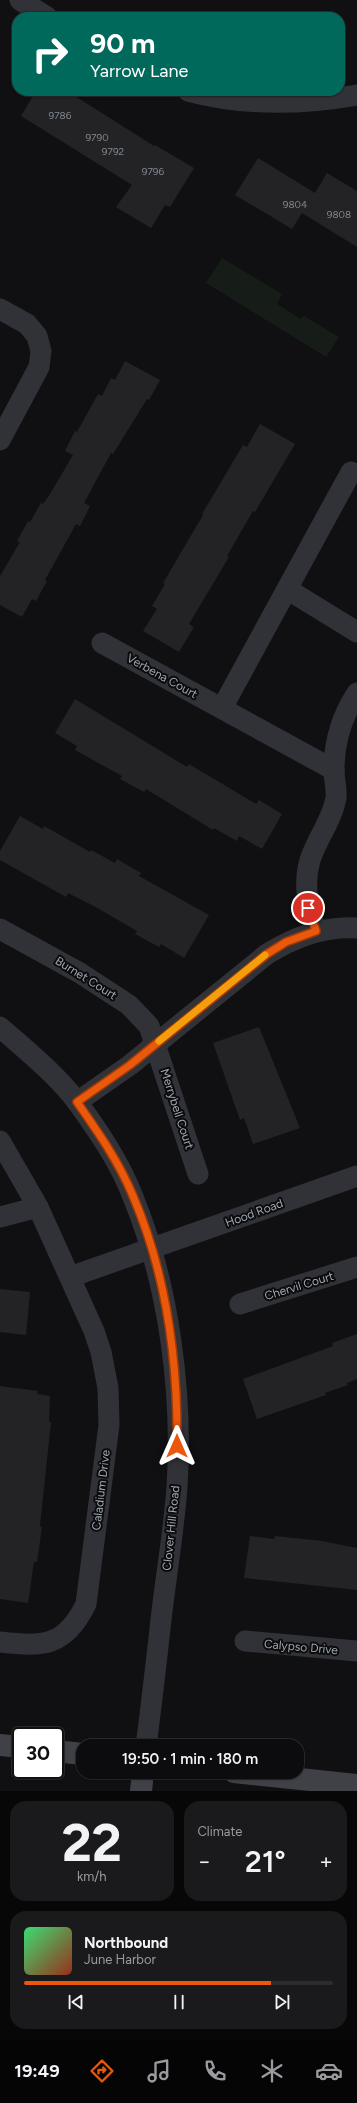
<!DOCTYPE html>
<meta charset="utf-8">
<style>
:root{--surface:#0c0c0e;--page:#1a1a1c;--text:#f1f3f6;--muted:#9a9b9e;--line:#2c2c2e;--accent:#ea580c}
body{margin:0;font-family:Figtree,sans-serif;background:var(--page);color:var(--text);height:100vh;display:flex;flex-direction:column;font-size:15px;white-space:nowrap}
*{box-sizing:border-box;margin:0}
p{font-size:13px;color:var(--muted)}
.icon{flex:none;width:22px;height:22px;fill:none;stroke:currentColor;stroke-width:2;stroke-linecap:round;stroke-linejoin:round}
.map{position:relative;height:1791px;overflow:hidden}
.details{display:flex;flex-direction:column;gap:10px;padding:10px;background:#070708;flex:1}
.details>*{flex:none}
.top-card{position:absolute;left:12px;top:12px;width:333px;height:84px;border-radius:16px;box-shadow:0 1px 3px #0004,0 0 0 1px var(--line);background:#00695c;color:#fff;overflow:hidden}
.speed{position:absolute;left:12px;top:1727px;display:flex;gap:8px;font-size:20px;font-weight:700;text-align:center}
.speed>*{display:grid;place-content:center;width:52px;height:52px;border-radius:50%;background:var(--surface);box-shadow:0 1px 3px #0004,0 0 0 1px var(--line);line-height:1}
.speed .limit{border:2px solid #111;border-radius:6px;background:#fff;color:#111}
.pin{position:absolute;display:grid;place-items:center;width:34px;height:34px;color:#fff;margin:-17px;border:2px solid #fff;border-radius:50%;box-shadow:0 1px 4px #0007}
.me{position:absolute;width:44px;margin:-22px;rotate:0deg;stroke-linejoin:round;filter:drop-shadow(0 0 3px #0008)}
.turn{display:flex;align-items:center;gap:14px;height:84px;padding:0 12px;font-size:18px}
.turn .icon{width:52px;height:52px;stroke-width:2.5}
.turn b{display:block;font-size:28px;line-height:34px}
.big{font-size:30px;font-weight:600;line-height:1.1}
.details .tile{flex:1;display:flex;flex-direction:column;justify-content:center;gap:6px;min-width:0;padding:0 14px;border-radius:16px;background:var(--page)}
.details .dial{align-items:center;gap:0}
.dial b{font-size:52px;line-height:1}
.song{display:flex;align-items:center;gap:12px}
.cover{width:48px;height:48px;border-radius:6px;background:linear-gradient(135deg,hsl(140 70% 55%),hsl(10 70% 35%))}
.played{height:4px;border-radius:2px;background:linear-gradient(90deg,var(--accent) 80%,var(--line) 80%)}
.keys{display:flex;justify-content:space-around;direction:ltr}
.heat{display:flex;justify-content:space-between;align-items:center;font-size:22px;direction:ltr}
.details .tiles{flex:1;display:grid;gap:10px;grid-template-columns:1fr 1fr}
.tile:last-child{grid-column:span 2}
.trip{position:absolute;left:76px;top:1739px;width:228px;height:40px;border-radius:16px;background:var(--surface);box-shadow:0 1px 3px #0004,0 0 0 1px var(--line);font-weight:600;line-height:40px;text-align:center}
.dock{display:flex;height:64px;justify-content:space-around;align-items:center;background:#050506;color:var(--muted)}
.dock .icon{width:28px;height:28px}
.dock .active{color:var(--accent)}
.dock b{font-size:18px;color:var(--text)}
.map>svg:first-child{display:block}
.green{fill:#161c17}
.building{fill:#232326}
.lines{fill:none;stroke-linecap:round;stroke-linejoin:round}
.street{stroke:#313237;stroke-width:21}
.secondary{stroke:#3f4147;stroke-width:22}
.route-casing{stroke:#983908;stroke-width:10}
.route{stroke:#ea580c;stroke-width:7}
.slow{stroke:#f59e0b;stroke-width:7}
.labels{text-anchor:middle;stroke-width:4;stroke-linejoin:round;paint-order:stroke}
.number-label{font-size:10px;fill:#80868f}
.street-label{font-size:12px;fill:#a0a8b3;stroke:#0b0b0c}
</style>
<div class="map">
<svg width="357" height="1791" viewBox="0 0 357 1791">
<rect width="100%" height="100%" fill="#101012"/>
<polygon class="green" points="222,258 282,294 277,304 301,319 304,316 339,337 326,357 206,283"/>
<g class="building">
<polygon points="36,91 67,91 154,146 155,145 194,168 170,207 165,205 151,228 116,207 132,185 21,116"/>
<polygon points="258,158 315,193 327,173 357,191 357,247 302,213 292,229 235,195"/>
<polygon points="125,361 160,380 149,400 147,399 113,454 111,453 84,503 90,506 80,526 76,524 45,580 47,581 36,601 32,599 22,617 0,605 0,576 20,542 17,541 28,521 30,522 41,503 43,504 50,494 73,455 65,451 75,431 77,432 98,394 102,396 111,378 115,380"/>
<polygon points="260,424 295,444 255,512 253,511 227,556 229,557 189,624 194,627 179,652 143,631 157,609 152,606 165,584 163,583 203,515 202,514 243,445 247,447"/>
<polygon points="75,699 187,767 189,764 256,804 259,800 282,814 262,849 239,836 237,841 214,828 213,830 146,789 144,792 120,779 122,776 75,750 77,746 55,733"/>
<polygon points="20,816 43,829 44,826 90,852 91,850 115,863 117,859 141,873 139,876 209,915 184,958 161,944 159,947 135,934 137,931 92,905 68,893 66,897 0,860 0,851"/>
<polygon points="259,1027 300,1128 253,1144 244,1118 240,1120 213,1043"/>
<polygon points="0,1289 30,1292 26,1335 0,1332"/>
<polygon points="357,1334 357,1379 347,1383 348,1385 325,1393 326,1395 257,1419 243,1379 333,1346 332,1343"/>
<polygon points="0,1386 38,1391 37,1394 50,1396 49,1422 51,1422 40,1526 42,1527 37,1562 34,1562 28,1603 0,1599"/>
<polygon points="250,1536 274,1539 275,1536 322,1541 357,1548 357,1590 244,1578"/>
</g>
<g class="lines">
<g class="street">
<polyline points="20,0 47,17"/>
<path d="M188 91C244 106 300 105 357 95"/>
<polyline points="0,309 27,324 37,336 41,351 39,367 0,440"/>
<polyline points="287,589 357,632"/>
<polyline points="102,643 334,770"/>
<polyline points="222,708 351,472"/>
<polyline points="0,929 80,973 129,1005 149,1026 198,1174"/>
<path d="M316 931C308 907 303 884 310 860 317 838 332 821 336 798 337 789 334 779 334 770 334 742 342 716 357 693"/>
<path d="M0 1027C27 1051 56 1074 78 1103 99 1132 120 1163 133 1197 169 1285 183 1393 177 1487 174 1528 167 1570 162 1611 157 1656 152 1701 146 1746"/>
<path d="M77 1102 130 1065 267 954C295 937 323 926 357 928"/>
<polyline points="0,1141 38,1207 0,1217"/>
<polyline points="70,1277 357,1176"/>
<polyline points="240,1304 357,1267"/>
<polyline points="245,1641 357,1651"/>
<path d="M0 1642C43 1647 65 1647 86 1604L109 1425 108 1388 101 1352 94 1331 38 1207"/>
</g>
<g class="secondary">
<polyline points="0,1745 21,1747"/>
<polyline points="55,1751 83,1754"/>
<polyline points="234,1772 357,1785"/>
<polyline points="141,1791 143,1772"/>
</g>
</g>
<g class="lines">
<g class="route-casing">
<path id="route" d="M177 1446C178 1362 166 1273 133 1196 119 1162 98 1132 77 1102L130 1065 267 954 286 942 316 931 308 908"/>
</g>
<use href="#route" class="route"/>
<polyline class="slow" points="159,1041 265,955"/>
</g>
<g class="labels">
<g class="number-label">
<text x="60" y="119">9786</text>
<text x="97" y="141">9790</text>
<text x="113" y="155">9792</text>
<text x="153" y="175">9796</text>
<text x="295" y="208">9804</text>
<text x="339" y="218">9808</text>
</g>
<g class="street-label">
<text transform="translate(162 676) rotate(29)" y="4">Verbena Court</text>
<text transform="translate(86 978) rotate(32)" y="4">Burnet Court</text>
<text transform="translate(177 1109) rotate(72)" y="4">Merrybell Court</text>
<text transform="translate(254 1213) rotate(-20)" y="4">Hood Road</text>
<text transform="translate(299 1286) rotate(-17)" y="4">Chervil Court</text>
<text transform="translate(101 1490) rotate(-83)" y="4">Caladium Drive</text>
<text transform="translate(171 1528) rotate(-84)" y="4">Clover Hill Road</text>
<text transform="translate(301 1647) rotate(5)" y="4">Calypso Drive</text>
</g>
</g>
</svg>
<div class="speed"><div class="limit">30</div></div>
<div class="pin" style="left:308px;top:908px;background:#d93025"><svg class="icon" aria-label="arrive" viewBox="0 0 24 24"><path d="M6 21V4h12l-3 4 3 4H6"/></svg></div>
<svg class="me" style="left:177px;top:1446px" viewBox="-20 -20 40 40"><path d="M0-17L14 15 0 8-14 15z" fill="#ea580c" stroke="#fff" stroke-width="4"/></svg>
<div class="trip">19:50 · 1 min · 180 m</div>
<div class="top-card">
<div class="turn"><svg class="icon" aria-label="right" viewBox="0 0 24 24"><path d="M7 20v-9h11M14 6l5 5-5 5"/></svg><div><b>90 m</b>Yarrow Lane</div></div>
</div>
</div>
<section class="details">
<div class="tiles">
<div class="tile dial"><b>22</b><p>km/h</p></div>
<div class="tile"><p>Climate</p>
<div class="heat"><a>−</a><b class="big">21°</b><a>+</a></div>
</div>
<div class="tile">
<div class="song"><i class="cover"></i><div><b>Northbound</b><p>June Harbor</p></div></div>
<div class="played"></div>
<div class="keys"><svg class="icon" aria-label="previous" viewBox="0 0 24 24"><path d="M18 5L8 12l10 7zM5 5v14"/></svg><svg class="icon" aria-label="pause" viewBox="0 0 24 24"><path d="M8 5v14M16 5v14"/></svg><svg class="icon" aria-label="next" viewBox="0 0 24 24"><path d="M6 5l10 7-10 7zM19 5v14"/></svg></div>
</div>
</div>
</section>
<nav class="dock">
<b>19:49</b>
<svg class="icon active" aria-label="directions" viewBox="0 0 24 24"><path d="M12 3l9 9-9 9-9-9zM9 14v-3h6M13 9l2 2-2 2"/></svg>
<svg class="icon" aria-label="music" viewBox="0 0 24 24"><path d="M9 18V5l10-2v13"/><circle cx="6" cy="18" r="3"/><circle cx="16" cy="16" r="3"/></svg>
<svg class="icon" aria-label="phone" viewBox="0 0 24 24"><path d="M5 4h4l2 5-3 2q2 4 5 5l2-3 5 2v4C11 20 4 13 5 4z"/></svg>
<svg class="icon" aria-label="climate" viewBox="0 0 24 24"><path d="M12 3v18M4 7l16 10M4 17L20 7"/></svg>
<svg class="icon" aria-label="car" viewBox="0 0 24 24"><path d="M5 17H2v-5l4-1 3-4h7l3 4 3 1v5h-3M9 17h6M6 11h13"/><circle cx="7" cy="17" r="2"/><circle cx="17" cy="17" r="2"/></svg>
</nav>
